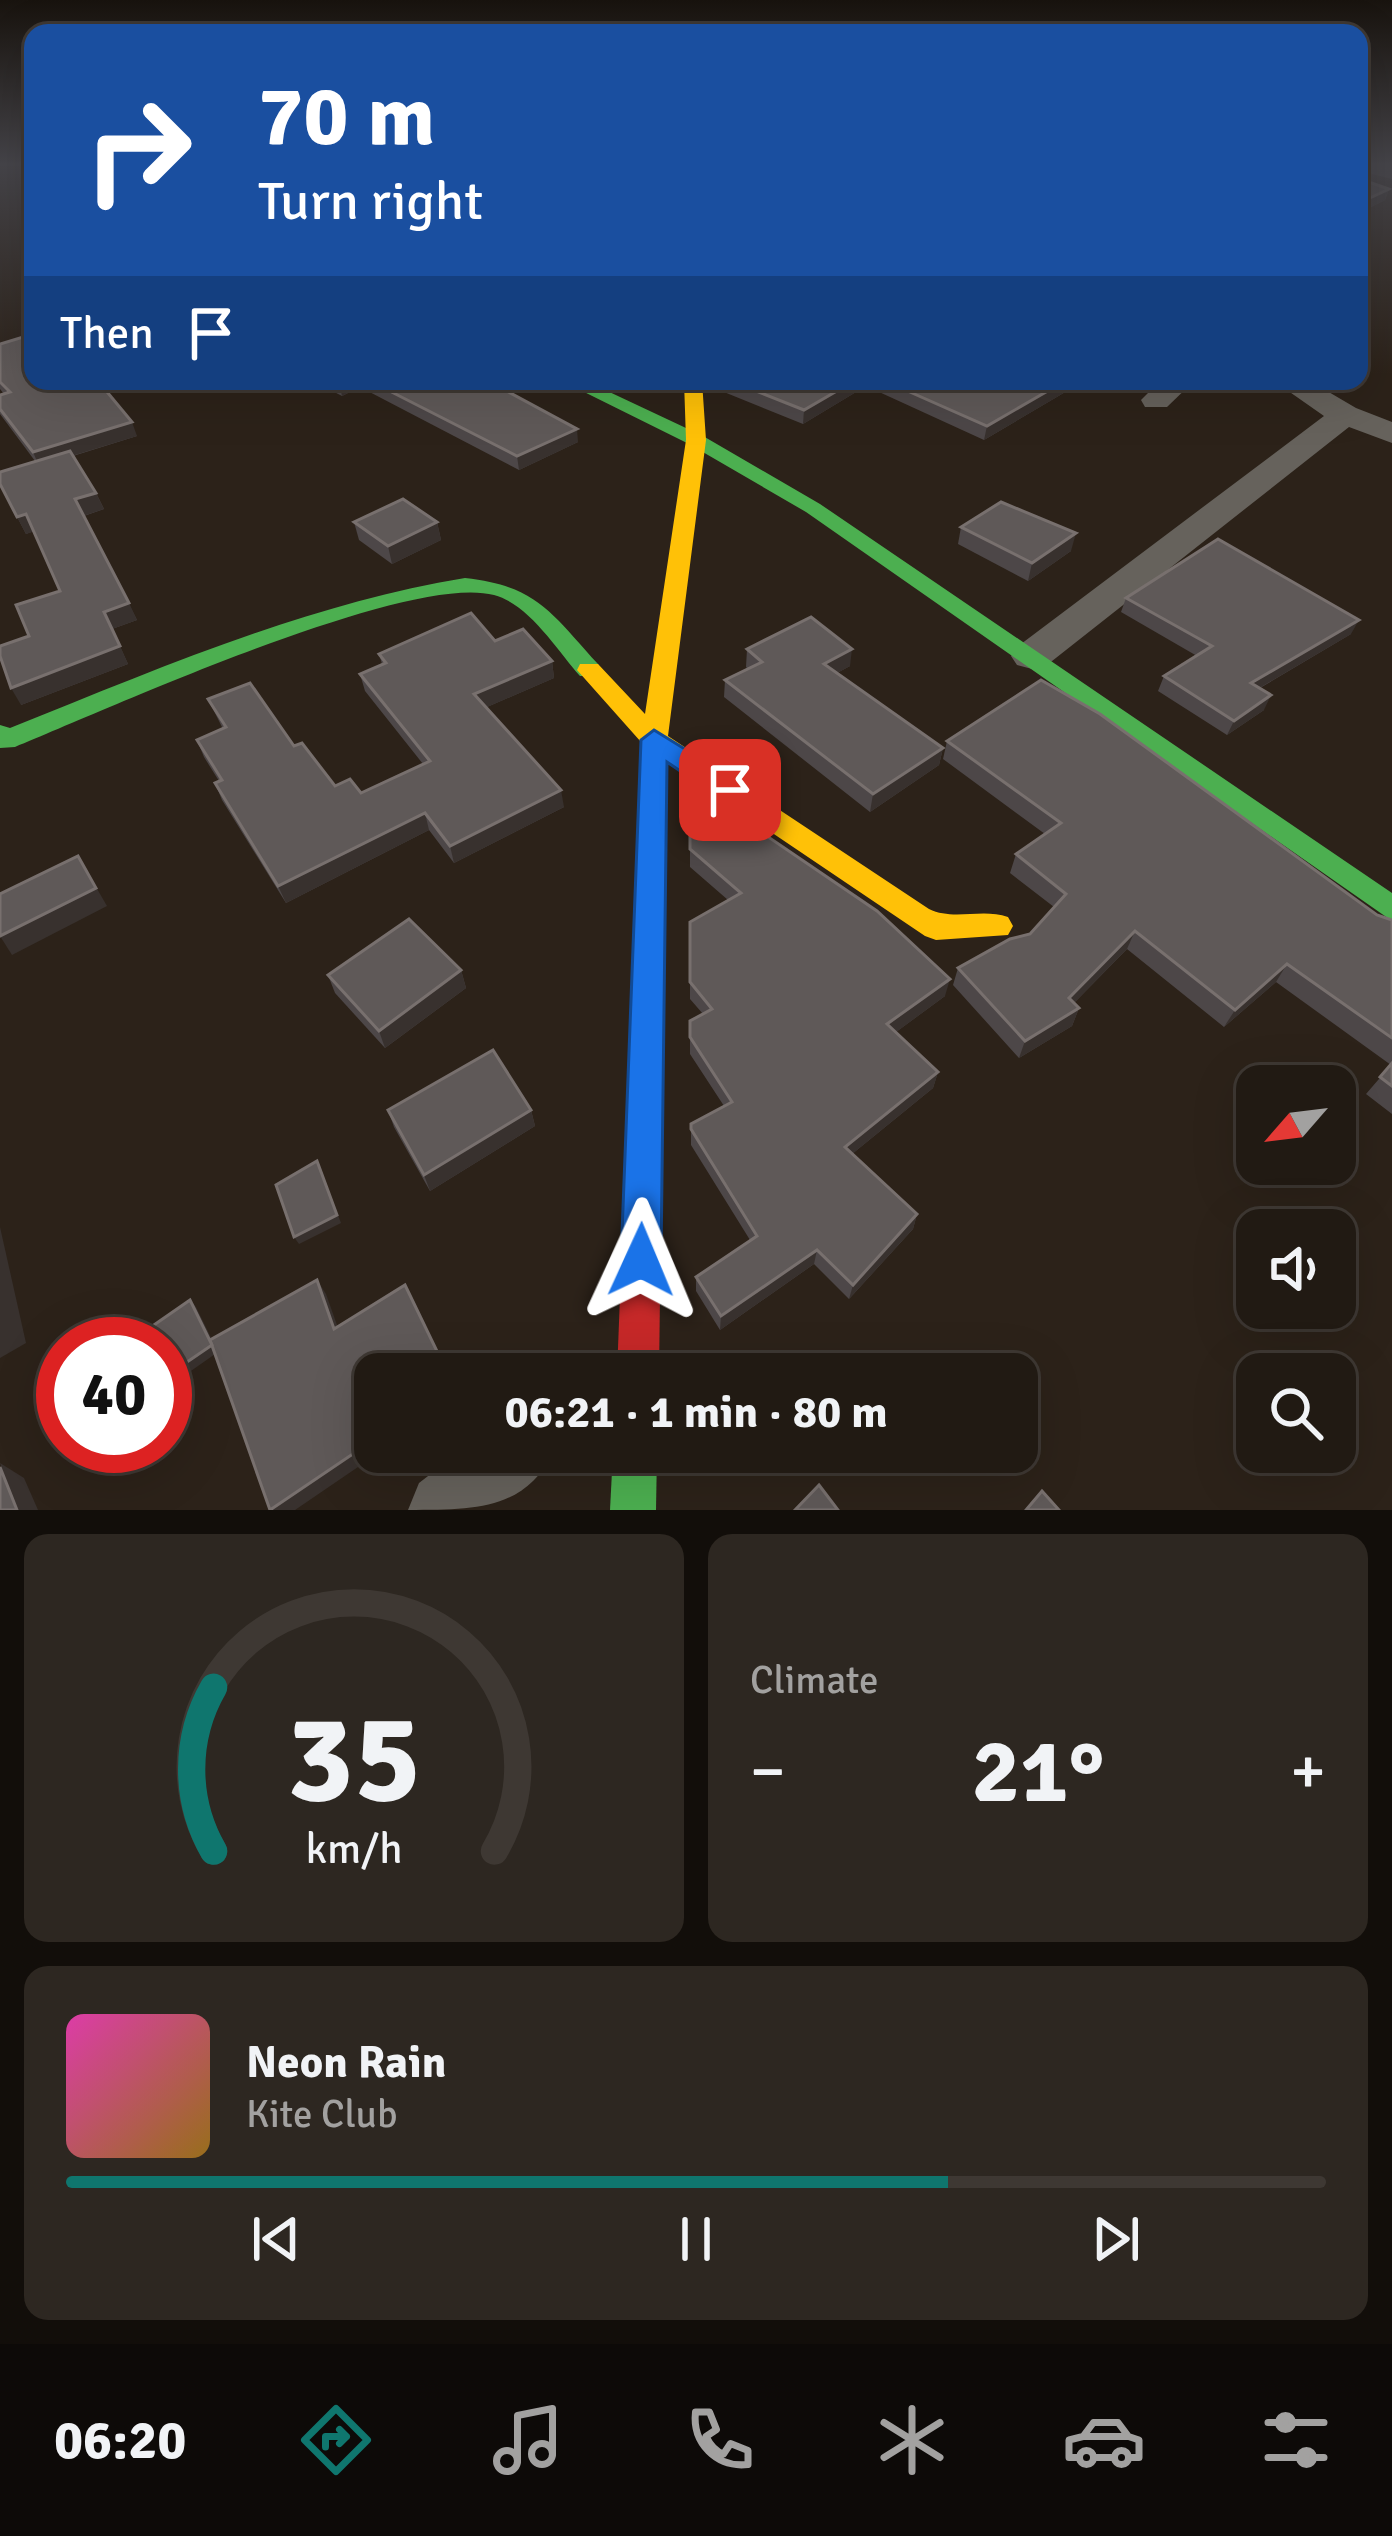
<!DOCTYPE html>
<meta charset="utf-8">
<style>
:root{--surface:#211a13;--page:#2d2721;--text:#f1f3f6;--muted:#a2a1a0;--line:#3e3833;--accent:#0f766e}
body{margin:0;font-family:Signika,sans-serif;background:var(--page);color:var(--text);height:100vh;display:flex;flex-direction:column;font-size:45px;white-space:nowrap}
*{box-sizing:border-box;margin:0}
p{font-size:39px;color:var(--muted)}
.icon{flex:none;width:66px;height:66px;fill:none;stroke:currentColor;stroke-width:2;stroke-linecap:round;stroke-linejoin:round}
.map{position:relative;height:1510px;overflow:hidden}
.drawer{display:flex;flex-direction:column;gap:24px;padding:24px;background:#120e0a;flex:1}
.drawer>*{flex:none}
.top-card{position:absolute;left:24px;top:24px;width:1344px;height:366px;border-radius:24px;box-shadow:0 12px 48px #0002,0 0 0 3px var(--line);background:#1a4fa0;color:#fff;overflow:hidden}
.needle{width:78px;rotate:242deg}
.controls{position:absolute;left:1236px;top:1065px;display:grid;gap:24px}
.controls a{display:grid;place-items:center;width:120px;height:120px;border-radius:24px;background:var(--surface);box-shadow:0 12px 48px #0002,0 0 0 3px var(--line);font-size:60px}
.speed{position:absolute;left:36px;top:1317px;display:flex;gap:24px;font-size:60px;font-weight:700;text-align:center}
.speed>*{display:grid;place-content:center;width:156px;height:156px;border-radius:50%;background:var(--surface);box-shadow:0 12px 48px #0002,0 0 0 3px var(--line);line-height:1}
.speed .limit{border:18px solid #d22;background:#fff;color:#111}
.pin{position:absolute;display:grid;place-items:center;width:102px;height:102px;color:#fff;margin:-51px;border-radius:24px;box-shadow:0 6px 18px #0006}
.me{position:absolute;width:132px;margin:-66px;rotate:1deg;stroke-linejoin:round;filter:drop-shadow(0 0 9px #0008)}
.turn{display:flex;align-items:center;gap:42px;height:252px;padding:0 36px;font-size:54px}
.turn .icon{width:156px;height:156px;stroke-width:2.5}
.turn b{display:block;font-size:84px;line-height:102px}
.then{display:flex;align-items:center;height:114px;padding:0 36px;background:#0003;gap:24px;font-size:45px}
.big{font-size:90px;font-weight:700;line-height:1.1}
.drawer .card{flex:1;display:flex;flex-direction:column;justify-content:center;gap:18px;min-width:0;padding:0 42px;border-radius:24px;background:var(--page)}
.drawer .dial{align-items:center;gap:0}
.dial svg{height:312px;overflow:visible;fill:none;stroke:var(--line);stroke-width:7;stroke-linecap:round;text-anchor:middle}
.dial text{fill:var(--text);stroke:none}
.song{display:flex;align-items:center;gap:36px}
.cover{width:144px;height:144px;border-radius:18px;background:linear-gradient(135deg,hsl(320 70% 55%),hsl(40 70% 35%))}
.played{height:12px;border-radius:6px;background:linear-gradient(90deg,var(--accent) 70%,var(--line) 70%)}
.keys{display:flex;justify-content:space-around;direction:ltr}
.heat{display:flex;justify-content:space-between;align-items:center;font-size:66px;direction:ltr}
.drawer .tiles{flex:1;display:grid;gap:24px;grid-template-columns:1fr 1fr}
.card:last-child{grid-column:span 2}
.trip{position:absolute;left:354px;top:1353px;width:684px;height:120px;border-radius:24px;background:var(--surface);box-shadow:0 12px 48px #0002,0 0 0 3px var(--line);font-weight:700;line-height:120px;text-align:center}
.dock{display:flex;height:192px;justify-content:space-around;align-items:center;background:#0d0a08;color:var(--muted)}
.dock .icon{width:84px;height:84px}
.dock .active{color:var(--accent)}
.dock b{font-size:54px;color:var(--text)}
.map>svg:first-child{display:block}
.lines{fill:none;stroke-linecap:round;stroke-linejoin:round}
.street{fill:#66625c;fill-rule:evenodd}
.fast{fill:#4caf50;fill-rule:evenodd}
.slow{fill:#ffc107;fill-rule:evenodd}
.jam{fill:#c62828;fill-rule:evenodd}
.wall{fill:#4d4748}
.shaded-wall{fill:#38312e}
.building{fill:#5f5958;stroke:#78706e;stroke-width:3}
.route{fill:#1a73e8;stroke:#114b97;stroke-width:3}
</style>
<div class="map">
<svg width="1392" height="1510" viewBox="0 0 1392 1510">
<rect width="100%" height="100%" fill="#2c2219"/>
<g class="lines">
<g class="street">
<polygon points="1160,381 1194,381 1167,407 1145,407 1141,400"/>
<polygon points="1274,381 1310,381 1356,408 1392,422 1392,443 1349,427 1047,665 1032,669 1017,665 1011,656 1017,647 1324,416"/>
<path d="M459 1452H554C524 1510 476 1510 408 1510L419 1483Z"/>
</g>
<g class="fast">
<polygon points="562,381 586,381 703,436 820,504 1392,893 1392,921 806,512 689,444"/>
<path d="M465 578C538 586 551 613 598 664L601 670 598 676H580C557 650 529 604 494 595 408 572 108 709 15 747L0 748V725L10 728C158 669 307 604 465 578Z"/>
<polygon points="613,1452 657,1452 656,1510 610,1510"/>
</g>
<path class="slow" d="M684 381H702L706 440 668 736 929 909C953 921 982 908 1008 917L1013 926 1008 935 936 940 925 936 667 762 666 830 662 838H642L638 830 641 742 577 670 580 664H598L645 714 686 440Z"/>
<polygon class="jam" points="652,819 662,822 666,830 659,1374 617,1374 638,830 642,822"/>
</g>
<g class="wall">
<polygon points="1359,163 1392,163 1392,179 1360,171 1360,179 1389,189 1385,200 1359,213"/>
<polygon points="0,344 137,436 73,456 96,493 104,509 84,516 137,620 112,629 128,664 21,705 29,636 60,591 34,531 26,534 0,484 35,461 0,414 0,395 4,394 0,389"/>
<polygon points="313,381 519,381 520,384 504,390 578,442 519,470 360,387 342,396"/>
<polygon points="716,381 1084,381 984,440 866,386 803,424 719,390"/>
<polygon points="354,522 437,522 441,540 392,564 359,540"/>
<polygon points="961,527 1071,551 1028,581 958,544"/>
<polygon points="1126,598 1351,634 1260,688 1264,710 1227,735 1158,691 1164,676 1197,656 1121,612"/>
<polygon points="495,641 552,661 554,678 487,707 564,807 454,863 429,830 286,903 222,800 215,783 219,781 204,757 197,740 223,729 208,699 294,746 335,786 361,793 423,764 365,691 360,674 382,664 379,654"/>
<polygon points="747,649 850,666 837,673 943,748 939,765 870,812 724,697 725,680 748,669 746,667"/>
<polygon points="947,741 1392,920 1392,1114 1366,1094 1391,1065 1276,982 1224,1027 1127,949 1074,1003 1079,1008 1072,1026 1019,1058 953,985 958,968 1030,934 1054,907 1010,873 1016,854 1045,834 943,759"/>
<polygon points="690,835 945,996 896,1032 938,1072 933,1088 852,1154 917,1214 913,1229 849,1299 814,1264 720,1330 696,1291 696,1277 750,1240 691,1145 691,1124 724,1106 690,1054 690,1021 703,1014 690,999 690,922 728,900 690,867"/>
<polygon points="461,970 466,988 385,1048 335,993 328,975"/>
<polygon points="388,1110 531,1110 535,1126 430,1191 394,1127"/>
</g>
<g class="shaded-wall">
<polygon points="1389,189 1385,200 1359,213 1359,203"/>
<polygon points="343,381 359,381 360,387 342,396 339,383"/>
<polygon points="492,381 519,381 520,384 491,395"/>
<polygon points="854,381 867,381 866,386 803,424 804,410"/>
<polygon points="1065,381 1084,381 984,440 987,426"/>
<polygon points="132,422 137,436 39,466 33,452"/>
<polygon points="577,429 578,442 519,470 517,456"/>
<polygon points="96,493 104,509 83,516 75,499"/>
<polygon points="26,514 35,531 26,534 17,517"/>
<polygon points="437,522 441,540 392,564 388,546"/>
<polygon points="1076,533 1071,551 1028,581 1032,563"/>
<polygon points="129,603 137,620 112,629 104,612"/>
<polygon points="1359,620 1351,634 1244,697 1251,683"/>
<polygon points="120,646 128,664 21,705 11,688"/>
<polygon points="852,649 850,666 822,681 824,664"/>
<polygon points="552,661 554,678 478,711 474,694"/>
<polygon points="1271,695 1264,710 1227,735 1234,721"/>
<polygon points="943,748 939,765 870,812 873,794"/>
<polygon points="561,790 564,807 454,863 450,846"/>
<polygon points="425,813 429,830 286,903 278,886"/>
<polygon points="78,856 107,906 12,955 0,936"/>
<polygon points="1135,931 1127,949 1062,1015 1069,998"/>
<polygon points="1287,964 1276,982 1224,1027 1235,1010"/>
<polygon points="461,970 466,988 385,1048 379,1031"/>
<polygon points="950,979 945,996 884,1041 887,1024"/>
<polygon points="1079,1008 1072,1026 1019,1058 1025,1041"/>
<polygon points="938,1072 933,1088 841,1163 845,1147"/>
<polygon points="531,1110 535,1126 430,1191 424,1175"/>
<polygon points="317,1161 341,1223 299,1244 294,1237"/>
<polygon points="917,1214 913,1229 849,1299 853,1285"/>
<polygon points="0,1227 26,1343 0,1358"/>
<polygon points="817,1250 814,1264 720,1330 721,1316"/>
<polygon points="317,1280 326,1294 343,1342 334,1329"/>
<polygon points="190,1300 196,1307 218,1352 178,1380 171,1373"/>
<polygon points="375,1439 375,1452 380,1452 295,1510 270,1510"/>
<polygon points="0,1463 24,1478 38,1510 17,1510"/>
</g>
<g class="building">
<polygon points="1359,163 1360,179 1389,189 1359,203"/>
<polygon points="33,334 33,381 98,381 132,422 33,452 0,409 0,395 10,392 0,382 0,344"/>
<polygon points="370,381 492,381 490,382 577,429 517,456"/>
<polygon points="731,381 854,381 804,410"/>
<polygon points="885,381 1065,381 987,426"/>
<polygon points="70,451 96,493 75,499 129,603 104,612 120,646 11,688 0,656 0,646 29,636 16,605 60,591 26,514 17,517 0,484 0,472"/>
<polygon points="403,499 437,522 388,546 354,522"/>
<polygon points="1001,502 1076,533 1032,563 961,527"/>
<polygon points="1218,539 1359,620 1251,683 1271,695 1234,721 1164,676 1212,646 1126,598"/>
<polygon points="471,613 495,641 523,629 552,661 474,694 561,790 450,846 425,813 278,886 215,783 222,780 197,740 226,727 208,699 250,683 294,746 302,743 335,786 350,779 361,793 430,761 360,674 386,663 379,654"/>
<polygon points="811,617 852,649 824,664 943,748 873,794 725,680 762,662 747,649"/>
<polygon points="1041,680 1100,714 1377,915 1392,920 1392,1038 1287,964 1235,1010 1135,931 1069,998 1079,1008 1025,1041 958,968 1010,939 1030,934 1066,894 1016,854 1061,823 947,741"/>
<polygon points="727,809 877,911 950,979 887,1024 938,1072 845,1147 917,1214 853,1285 817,1250 721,1316 696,1277 757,1236 691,1129 691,1124 732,1102 690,1037 690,1021 712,1009 690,982 690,922 741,893 690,849 690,835"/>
<polygon points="78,856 96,888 0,936 0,894"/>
<polygon points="409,919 461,970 379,1031 328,975"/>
<polygon points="493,1050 531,1110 424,1175 388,1110"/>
<polygon points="1392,1063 1392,1086 1380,1077"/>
<polygon points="317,1161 337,1215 294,1237 276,1185"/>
<polygon points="317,1280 334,1329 405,1285 448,1374 375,1374 375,1439 270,1510 210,1340"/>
<polygon points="190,1300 212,1345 171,1373 165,1359 165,1344 159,1344 151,1327"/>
<polygon points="0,1467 17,1510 0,1510"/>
<polygon points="819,1485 838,1510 795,1510"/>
<polygon points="1042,1491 1059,1510 1026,1510"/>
</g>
<linearGradient id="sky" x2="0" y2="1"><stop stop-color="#18130e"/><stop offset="0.44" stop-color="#454449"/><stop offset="1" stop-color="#454449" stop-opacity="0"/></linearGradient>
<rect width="1392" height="374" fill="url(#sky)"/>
<polygon class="route" points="654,730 740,783 744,790 740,798 720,798 667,762 661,1260 655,1274 641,1280 627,1274 621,1260 641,740"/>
</svg>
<div class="controls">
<a><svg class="needle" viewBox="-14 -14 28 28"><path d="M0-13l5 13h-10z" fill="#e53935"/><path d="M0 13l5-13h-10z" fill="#a2a1a0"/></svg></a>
<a><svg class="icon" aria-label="sound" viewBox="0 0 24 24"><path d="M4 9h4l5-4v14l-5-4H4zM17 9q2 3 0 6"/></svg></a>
<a><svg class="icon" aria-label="search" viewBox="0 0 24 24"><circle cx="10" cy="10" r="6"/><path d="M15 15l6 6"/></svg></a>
</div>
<div class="speed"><div class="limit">40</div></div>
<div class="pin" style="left:730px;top:790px;background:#d93025"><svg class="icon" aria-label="arrive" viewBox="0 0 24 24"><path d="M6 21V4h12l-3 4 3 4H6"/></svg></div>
<svg class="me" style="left:641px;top:1260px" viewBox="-20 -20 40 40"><path d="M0-17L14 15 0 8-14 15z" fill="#1a73e8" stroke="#fff" stroke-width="4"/></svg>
<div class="trip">06:21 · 1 min · 80 m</div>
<div class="top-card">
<div class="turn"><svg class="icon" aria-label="right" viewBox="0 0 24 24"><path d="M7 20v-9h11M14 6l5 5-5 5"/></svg><div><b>70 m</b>Turn right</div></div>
<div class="then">Then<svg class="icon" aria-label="arrive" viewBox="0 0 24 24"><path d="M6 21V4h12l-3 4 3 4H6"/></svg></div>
</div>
</div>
<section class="drawer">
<div class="tiles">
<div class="card dial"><svg viewBox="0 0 100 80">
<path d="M14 69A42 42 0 1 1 86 69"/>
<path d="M14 69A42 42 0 0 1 14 27" stroke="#0f766e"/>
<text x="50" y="56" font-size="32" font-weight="700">35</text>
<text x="50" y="72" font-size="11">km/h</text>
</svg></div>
<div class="card"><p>Climate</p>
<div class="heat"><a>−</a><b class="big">21°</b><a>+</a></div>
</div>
<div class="card">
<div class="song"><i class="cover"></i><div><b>Neon Rain</b><p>Kite Club</p></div></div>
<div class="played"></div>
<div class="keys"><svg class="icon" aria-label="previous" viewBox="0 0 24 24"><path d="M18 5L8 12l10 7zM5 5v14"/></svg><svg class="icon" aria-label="pause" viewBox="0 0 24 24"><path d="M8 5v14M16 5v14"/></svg><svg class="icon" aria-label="next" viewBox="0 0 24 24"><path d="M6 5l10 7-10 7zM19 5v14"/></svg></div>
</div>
</div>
</section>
<nav class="dock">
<b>06:20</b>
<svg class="icon active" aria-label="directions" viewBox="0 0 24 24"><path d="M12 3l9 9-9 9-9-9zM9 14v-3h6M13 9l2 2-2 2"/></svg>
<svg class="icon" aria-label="music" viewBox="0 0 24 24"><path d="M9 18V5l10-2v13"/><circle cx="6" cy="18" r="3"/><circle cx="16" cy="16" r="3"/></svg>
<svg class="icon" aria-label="phone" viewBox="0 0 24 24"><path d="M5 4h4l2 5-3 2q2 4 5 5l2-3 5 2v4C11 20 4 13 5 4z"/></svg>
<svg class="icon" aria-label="climate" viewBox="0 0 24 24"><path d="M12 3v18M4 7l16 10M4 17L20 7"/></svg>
<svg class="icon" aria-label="car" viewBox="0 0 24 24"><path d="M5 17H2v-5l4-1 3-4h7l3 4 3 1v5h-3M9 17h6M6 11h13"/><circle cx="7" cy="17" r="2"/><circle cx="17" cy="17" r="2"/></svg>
<svg class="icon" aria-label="filters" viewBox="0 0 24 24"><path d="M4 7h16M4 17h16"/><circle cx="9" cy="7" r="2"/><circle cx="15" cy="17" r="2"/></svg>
</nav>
